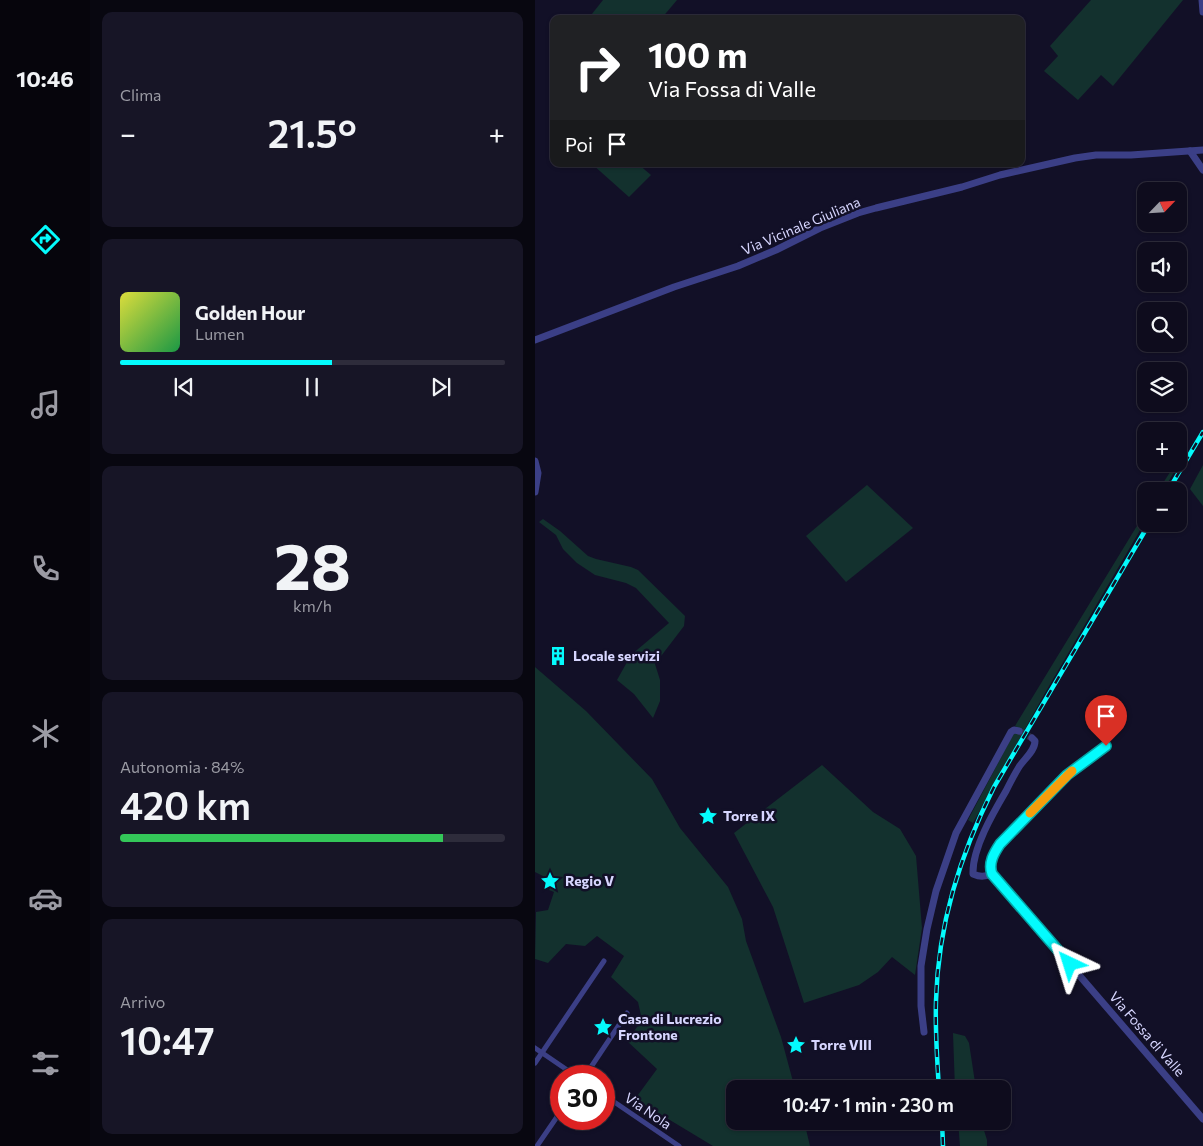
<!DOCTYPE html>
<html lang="it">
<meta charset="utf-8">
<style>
:root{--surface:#0e0c1d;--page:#171526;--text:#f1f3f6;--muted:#9b9ba4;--line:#2e2c3b;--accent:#04fbfd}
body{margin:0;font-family:Commissioner,sans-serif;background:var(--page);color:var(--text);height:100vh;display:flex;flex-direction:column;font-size:19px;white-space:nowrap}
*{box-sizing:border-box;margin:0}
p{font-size:16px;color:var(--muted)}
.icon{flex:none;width:28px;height:28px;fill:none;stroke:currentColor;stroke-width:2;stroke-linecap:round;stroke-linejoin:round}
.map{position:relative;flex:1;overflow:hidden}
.details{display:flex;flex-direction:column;gap:12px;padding:12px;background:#080710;width:445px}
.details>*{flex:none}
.hud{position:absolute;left:15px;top:15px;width:475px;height:152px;border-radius:10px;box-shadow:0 1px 4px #0004,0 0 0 1px var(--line);background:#202124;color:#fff;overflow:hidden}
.needle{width:32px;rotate:65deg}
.fabs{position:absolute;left:602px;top:182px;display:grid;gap:10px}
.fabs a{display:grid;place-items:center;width:50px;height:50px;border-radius:10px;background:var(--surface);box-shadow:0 1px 4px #0004,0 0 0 1px var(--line);font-size:25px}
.speed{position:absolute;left:15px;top:1065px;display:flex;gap:10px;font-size:25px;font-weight:700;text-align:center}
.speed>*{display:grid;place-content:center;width:65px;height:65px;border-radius:50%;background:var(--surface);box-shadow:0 1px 4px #0004,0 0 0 1px var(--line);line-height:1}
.speed .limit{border:8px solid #d22;background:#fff;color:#111}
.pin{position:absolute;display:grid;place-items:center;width:42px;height:42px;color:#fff;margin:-51px -21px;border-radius:50% 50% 50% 0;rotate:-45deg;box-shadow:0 0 5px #0007}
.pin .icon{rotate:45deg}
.me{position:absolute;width:55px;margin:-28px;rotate:319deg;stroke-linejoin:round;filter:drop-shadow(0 0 4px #0008)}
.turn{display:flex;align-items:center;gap:18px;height:105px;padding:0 15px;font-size:22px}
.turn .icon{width:65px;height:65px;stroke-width:2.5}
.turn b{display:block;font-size:35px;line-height:42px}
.then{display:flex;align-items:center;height:48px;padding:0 15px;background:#0003;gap:10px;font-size:19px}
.big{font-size:38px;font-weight:600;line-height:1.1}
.details .widget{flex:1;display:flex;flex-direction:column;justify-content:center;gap:8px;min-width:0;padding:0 18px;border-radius:10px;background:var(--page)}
.details .dial{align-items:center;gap:0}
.dial b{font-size:65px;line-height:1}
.song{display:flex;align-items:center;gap:15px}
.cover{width:60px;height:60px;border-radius:8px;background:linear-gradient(135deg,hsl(60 70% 55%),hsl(140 70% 35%))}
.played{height:5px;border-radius:2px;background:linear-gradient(90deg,var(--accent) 55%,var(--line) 55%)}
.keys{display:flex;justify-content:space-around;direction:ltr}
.heat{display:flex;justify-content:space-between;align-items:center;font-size:28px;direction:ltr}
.charge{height:8px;border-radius:4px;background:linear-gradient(90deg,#34c759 84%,var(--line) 0)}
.trip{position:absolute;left:191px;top:1080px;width:285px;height:50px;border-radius:10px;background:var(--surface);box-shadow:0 1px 4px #0004,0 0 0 1px var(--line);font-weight:600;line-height:50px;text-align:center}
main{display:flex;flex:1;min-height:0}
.menu{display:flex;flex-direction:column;width:90px;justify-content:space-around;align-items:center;background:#06050c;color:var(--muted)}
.menu .icon{width:35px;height:35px}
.menu .active{color:var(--accent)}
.menu b{font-size:22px;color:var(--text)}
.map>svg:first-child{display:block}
.green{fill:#13312e}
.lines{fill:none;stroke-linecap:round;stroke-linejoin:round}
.minor-tunnel{stroke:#302e47;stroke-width:7;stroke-dasharray:7 3.5;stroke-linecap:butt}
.pedestrian{stroke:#3b3f86;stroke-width:5}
.minor{stroke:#3b3f86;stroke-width:7}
.rail-casing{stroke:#04fbfd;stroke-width:4.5}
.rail{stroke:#121027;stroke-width:2.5;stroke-dasharray:8;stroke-linecap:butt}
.route-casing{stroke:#03a3a4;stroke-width:12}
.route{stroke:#04fbfd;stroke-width:9}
.slow{stroke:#f59e0b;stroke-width:9}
.labels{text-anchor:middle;stroke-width:5;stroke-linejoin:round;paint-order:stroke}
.street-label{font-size:14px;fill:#d7d6ff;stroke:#121027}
.poi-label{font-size:14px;font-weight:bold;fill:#d7d6ff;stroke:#121027;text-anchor:start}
</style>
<main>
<nav class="menu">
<b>10:46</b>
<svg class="icon active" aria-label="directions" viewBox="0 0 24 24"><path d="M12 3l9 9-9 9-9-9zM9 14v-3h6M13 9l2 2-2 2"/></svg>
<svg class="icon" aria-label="music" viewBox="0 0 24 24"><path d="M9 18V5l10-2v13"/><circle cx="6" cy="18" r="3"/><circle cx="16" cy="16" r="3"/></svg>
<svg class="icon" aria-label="phone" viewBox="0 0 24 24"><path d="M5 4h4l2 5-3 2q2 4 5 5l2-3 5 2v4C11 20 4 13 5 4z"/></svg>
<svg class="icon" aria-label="climate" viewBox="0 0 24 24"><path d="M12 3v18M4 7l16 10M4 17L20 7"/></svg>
<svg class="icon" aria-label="car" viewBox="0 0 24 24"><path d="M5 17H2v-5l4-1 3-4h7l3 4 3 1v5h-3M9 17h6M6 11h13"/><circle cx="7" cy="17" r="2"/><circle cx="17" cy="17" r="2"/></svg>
<svg class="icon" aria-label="filters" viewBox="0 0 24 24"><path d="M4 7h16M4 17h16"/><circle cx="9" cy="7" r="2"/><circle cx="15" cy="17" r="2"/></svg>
</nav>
<section class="details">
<div class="widget"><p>Clima</p>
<div class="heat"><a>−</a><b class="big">21.5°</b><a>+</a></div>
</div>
<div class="widget">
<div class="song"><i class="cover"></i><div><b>Golden Hour</b><p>Lumen</p></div></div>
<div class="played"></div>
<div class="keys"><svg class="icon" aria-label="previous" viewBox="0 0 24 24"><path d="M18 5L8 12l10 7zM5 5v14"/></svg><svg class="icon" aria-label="pause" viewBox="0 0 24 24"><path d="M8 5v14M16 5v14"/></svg><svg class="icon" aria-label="next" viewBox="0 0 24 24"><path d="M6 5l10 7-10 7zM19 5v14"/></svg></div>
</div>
<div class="widget dial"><b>28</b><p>km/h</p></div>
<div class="widget"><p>Autonomia · 84%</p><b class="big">420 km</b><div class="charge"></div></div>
<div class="widget"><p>Arrivo</p><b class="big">10:47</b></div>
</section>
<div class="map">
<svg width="668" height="1146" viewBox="0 0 668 1146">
<rect width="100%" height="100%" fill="#121027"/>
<g class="green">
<polygon points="68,0 142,0 126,19 53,19"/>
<polygon points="556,0 648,0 578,86 566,75 543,100 509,71 523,56 515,46"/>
<polygon points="57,164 103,164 116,175 94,197"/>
<polygon points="668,465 668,506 655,489"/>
<polygon points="637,469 639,472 628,491 623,491"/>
<polygon points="332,485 378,528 311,582 271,536"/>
<polygon points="611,511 611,520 510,693 438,823 433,820 479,733 485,729 480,726"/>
<polygon points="8,519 25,531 53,556 61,559 96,567 103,570 150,616 149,626 120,664 125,680 125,701 118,718 99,694 82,680 96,655 134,623 101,588 91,583 60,575 42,563 28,549 21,535 4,522"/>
<polygon points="0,667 51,711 117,779 145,828 193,887 207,919 211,941 246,1037 260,1089 200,1089 200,1121 269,1121 275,1146 178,1146 100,1099 122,1069 92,1041 107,1020 103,1002 76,977 89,956 62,936 50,946 31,944 13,963 0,959 1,912 13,910 19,892 14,890 18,881 0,872"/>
<polygon points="287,765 338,812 365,829 381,856 387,928 380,975 357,957 343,972 324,985 269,1003 238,907 199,833"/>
<polygon points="418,1033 430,1036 434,1043 441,1089 420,1089"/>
<polygon points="423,1121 446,1121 452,1140 452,1146 425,1146"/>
</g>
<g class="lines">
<polyline class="minor-tunnel" points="484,731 497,738"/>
<g class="pedestrian">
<polyline points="0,1048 41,1076"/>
<polyline points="0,1063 69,961"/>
<polyline points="50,1076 92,1013"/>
<polyline points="69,1095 144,1146"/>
<polyline points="2,1146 26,1111"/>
</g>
<g class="minor">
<polyline points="667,0 668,12"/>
<polyline points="655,151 668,170"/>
<polyline points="0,340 139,287 203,266 241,250 285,228 323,213 341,208 427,187 465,175 540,158 561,155 596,155 668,150"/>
<polyline points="0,461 3,473 0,492"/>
<path d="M571 746 532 775 465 844C460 853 453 863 457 874L668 1119"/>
<path d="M457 874C449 877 445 877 438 874 437 849 458 813 471 791 475 783 479 775 484 767 489 759 500 751 500 741L497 738"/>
<polyline points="389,1032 386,1006 386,966 392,929 401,891 421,833 476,732 479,730 484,731"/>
</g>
<g class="rail-casing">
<g id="rail">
<polyline points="633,491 668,432"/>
<path d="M404 1089C402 1059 400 1030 401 1001 403 924 425 855 459 787L614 524"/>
<polyline points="407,1121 408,1146"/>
</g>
</g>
<use href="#rail" class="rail"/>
</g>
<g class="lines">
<g class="route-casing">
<path id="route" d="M535 964 457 874C453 863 459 853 465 844L532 775 571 746"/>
</g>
<use href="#route" class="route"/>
<polyline class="slow" points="495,813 537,771"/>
</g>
<defs>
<g id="building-bare" transform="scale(1.5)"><path d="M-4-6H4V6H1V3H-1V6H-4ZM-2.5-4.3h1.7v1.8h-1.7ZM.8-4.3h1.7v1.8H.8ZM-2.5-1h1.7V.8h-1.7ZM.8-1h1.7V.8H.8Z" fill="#04fbfd" stroke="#121027" stroke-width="2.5" paint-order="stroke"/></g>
<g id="sight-bare" transform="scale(1.5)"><path d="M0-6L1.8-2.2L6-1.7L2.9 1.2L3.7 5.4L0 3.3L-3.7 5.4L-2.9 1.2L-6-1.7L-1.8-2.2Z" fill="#04fbfd" stroke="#121027" stroke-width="2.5" paint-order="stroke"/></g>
</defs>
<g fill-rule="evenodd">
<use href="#building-bare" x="23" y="656"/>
<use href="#sight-bare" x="173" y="816"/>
<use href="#sight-bare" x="15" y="881"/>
<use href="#sight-bare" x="68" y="1027"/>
<use href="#sight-bare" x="261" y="1045"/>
</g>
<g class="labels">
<g class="street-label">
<text transform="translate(266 226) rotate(-23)" y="5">Via Vicinale Giuliana</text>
<text transform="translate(612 1034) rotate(49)" y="5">Via Fossa di Valle</text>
<text transform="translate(113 1111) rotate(34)" y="5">Via Nola</text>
</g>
<g class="poi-label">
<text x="38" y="661">Locale servizi</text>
<text x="188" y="821">Torre IX</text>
<text x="30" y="886">Regio V</text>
<text x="83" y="1024">Casa di Lucrezio<tspan x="83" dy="16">Frontone</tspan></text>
<text x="276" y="1050">Torre VIII</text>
</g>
</g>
</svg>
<div class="fabs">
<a><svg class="needle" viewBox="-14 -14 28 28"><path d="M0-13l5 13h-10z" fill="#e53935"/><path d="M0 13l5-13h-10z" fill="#9b9ba4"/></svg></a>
<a><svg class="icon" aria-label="sound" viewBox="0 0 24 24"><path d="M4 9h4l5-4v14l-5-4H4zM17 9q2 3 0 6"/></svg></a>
<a><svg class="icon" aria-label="search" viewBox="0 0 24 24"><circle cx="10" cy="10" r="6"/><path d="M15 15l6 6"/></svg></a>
<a><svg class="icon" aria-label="layers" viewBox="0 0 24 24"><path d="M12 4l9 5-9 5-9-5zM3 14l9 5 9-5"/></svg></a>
<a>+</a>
<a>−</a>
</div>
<div class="speed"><div class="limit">30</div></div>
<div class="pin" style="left:571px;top:746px;background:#d93025"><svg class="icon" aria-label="arrive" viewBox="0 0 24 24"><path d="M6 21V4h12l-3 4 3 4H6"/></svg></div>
<svg class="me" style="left:535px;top:964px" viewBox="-20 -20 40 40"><path d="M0-17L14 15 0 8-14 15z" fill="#04fbfd" stroke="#fff" stroke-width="4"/></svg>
<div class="trip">10:47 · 1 min · 230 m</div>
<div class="hud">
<div class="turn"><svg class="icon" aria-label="right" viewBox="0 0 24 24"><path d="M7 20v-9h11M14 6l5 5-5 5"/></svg><div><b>100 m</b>Via Fossa di Valle</div></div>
<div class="then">Poi<svg class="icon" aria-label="arrive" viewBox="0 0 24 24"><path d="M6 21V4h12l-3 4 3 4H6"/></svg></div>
</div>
</div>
</main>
